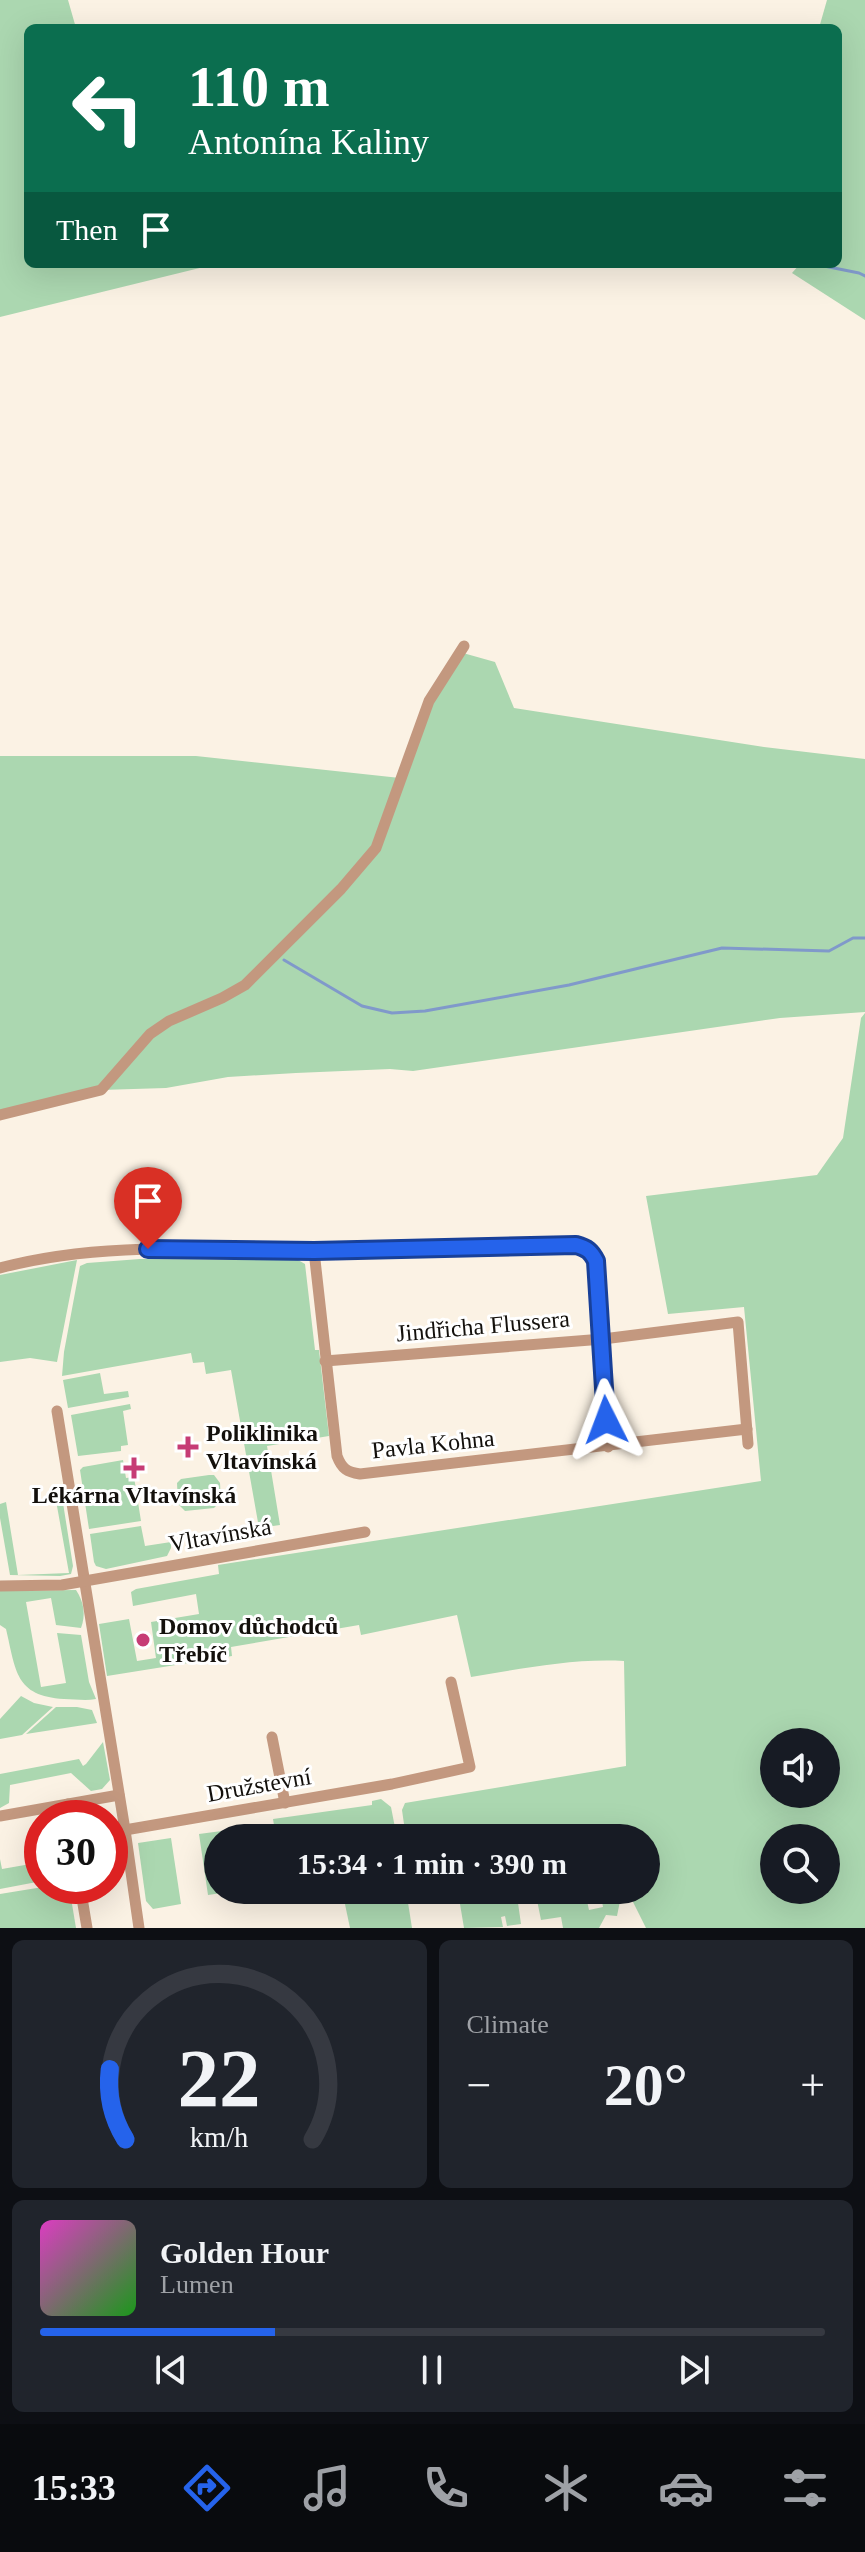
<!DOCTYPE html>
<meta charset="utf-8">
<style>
:root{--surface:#171b24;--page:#20242c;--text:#f1f3f6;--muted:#9ea1a6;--line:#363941;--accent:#2563eb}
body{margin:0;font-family:"Times New Roman",serif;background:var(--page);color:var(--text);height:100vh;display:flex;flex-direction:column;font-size:30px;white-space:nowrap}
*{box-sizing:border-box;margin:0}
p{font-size:26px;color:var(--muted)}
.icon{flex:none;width:44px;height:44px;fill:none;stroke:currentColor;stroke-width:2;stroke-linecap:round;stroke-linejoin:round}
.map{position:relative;height:1928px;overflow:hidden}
.drawer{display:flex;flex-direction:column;gap:12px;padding:12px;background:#0d0f14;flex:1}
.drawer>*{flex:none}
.banner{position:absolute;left:24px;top:24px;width:818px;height:244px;border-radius:12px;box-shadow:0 8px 32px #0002;background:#0b6e4f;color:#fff;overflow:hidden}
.fabs{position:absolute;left:760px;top:1728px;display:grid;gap:16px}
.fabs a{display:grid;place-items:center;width:80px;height:80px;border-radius:50%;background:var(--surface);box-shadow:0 8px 32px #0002;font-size:40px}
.speed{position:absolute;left:24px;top:1800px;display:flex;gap:16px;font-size:40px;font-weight:700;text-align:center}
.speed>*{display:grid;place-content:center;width:104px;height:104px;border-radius:50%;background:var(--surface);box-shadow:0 8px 32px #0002;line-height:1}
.speed .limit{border:12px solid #d22;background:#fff;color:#111}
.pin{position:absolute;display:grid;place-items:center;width:68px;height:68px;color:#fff;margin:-82px -34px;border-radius:50% 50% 50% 0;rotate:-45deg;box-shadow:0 0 8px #0007}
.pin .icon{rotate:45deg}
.me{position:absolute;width:88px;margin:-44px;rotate:357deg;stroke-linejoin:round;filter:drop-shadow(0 0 6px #0008)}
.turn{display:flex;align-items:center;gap:28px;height:168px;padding:0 32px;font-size:36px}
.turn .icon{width:104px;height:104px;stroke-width:2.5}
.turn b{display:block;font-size:56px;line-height:68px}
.then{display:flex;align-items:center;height:76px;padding:0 32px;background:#0003;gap:16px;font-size:30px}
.big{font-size:60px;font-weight:600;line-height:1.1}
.drawer .card{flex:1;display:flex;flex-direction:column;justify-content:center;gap:12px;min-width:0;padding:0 28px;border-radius:12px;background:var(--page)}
.drawer .dial{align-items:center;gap:0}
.dial svg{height:208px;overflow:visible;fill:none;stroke:var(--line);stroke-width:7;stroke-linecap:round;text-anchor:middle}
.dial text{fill:var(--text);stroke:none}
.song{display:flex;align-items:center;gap:24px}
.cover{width:96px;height:96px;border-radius:12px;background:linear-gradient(135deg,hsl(310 70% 55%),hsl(120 70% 35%))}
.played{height:8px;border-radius:4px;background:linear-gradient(90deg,var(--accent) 30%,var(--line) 30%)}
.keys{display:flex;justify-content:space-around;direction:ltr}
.heat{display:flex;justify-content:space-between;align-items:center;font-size:44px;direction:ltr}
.drawer .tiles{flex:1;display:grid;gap:12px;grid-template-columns:1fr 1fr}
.card:last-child{grid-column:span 2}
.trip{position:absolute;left:204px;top:1824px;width:456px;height:80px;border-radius:40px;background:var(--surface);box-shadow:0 8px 32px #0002;font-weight:600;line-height:80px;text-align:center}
.menu{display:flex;height:128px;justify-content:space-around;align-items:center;background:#090b0e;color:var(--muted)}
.menu .icon{width:56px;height:56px}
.menu .on{color:var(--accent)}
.menu b{font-size:36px;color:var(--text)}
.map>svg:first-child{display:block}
.green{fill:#abd7b0;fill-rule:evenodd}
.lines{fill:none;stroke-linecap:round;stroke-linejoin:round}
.stream{stroke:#8099ca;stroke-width:3}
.minor{stroke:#c3987f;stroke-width:11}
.route-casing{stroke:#184099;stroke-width:20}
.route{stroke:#2563eb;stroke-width:14}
.poi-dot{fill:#c63c75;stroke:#fff;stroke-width:3}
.labels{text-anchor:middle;stroke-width:6;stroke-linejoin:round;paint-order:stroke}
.street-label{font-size:24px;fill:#13100c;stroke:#fff}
.poi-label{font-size:24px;font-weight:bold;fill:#13100c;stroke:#fff;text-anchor:start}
</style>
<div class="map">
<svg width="865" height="1928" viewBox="0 0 865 1928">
<rect width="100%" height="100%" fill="#fbf2e4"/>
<g class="green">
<polygon points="0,0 68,0 76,28 28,28 28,264 216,264 0,317"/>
<polygon points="827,0 865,0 865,320 792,273 800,264 838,264 838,28 819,28"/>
<polygon points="463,653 495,662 514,708 764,747 865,759 865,1012 780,1018 413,1071 390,1069 296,1073 228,1077 166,1088 101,1090 0,1115 0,756 196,756 400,778 429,701"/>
<path d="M865 1013V1928H646L627 1890H646V1838H406L402 1810 405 1803 626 1766 624 1661C573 1658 521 1669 471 1677L457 1615 361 1635 359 1625 231 1647 232 1656 107 1676 99 1624 129 1619 137 1661 156 1658 151 1622 199 1614 196 1594 133 1606 131 1592 136 1589 219 1574 218 1565 761 1481 744 1307 668 1314 646 1196 817 1175 843 1138 861 1018ZM774 1742H826V1794H774ZM774 1838H826V1890H774Z"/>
<polygon points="140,1259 298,1260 305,1264 315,1350 319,1350 329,1436 267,1446 280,1525 259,1528 231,1370 206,1374 204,1362 193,1363 191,1353 62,1376 64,1352 80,1266 87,1263"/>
<polygon points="77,1260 57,1362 30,1358 0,1362 0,1275"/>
<polygon points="100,1373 104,1394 128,1391 129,1397 68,1408 63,1380"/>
<polygon points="130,1404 131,1409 123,1411 128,1445 121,1446 121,1451 78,1456 71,1415"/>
<polygon points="123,1460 126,1478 134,1477 141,1521 89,1529 80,1470 83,1467"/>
<polygon points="209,1475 214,1475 220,1483 221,1501 214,1508 185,1511 178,1504 177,1483 181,1479"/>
<polygon points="55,1495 62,1496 63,1503 73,1566 71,1574 60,1576 10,1575 0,1518 0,1504 6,1502 18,1575 69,1573"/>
<polygon points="141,1526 145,1546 171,1542 171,1548 167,1556 106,1569 96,1566 94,1562 90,1534"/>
<path d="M76 1590C84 1602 86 1615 81 1628L56 1625 51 1598 26 1602 41 1687 66 1683 57 1633 81 1635 89 1682 96 1699C85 1701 75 1699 64 1699 15 1696 16 1671 6 1629L0 1625V1591Z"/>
<polygon points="21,1696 34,1703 53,1707 22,1735 0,1739 0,1719"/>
<polygon points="56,1707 77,1707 92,1710 97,1723 26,1734"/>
<polygon points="103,1742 110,1780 102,1789 91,1791 71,1773 10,1785 9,1803 0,1808 0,1774 79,1759 83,1766 86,1764"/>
<polygon points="381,1799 391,1807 397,1838 276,1838 273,1819 372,1805 372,1801"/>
<polygon points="267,1825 269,1838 218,1838 218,1890 236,1891 208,1895 199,1834"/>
<polygon points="171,1838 181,1904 153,1909 146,1901 138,1843"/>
<polygon points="0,1859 2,1869 42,1862 42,1881 0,1889"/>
<polygon points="49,1886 69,1886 76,1928 0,1928 0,1894"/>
<polygon points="342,1890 406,1890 412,1928 350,1928"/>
<polygon points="472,1890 591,1890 585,1892 589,1910 603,1907 600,1890 617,1890 620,1901 617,1916 606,1915 599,1928 563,1928 561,1917 541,1920 537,1900 518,1903 521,1924 507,1926 505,1916 501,1917 503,1927 464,1928 460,1904 474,1901"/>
</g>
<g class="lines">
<g class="stream">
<polyline points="814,264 859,273 865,276"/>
<polyline points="284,960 362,1006 392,1013 425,1011 569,985 722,948 829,951 853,938 865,938"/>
</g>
<g class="minor">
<polyline points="0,1115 101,1090 150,1034 169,1021 222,998 245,985 341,889 376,848 429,701 464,646"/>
<path d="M314 1251 337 1456C342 1469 347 1472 360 1474L747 1429"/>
<path d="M0 1268C100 1241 206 1250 309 1251 398 1252 487 1247 576 1245 587 1248 591 1251 596 1261L603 1339 608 1447"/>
<polyline points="325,1361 603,1339 738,1322 748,1444"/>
<polyline points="57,1411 125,1830 139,1928"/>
<polyline points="0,1586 62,1585 365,1532"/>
<polyline points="272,1737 285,1803"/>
<polyline points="68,1804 70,1818"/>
<polyline points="0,1816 119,1795"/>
<polyline points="125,1830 392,1784 470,1767 451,1682"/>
<polyline points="80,1886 87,1928"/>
</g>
</g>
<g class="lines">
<g class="route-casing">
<path id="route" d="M148 1249 314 1251 576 1245C587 1248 591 1251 596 1261L606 1420"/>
</g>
<use href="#route" class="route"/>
</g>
<g class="poi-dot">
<path d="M184 1435h8v8h8v8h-8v8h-8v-8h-8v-8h8z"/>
<path d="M130 1456h8v8h8v8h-8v8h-8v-8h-8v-8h8z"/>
<circle cx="143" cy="1640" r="8"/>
</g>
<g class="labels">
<g class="street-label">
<text transform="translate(483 1326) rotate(-5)" y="8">Jindřicha Flussera</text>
<text transform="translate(433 1444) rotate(-6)" y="8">Pavla Kohna</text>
<text transform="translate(220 1535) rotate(-10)" y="8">Vltavínská</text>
<text transform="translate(259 1785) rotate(-10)" y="8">Družstevní</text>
</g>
<g class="poi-label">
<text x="206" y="1441">Poliklinika<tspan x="206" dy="28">Vltavínská</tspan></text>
<text x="134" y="1503" text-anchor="middle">Lékárna Vltavínská</text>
<text x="159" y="1634">Domov důchodců<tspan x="159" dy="28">Třebíč</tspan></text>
</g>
</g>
</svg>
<div class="fabs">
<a><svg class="icon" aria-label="sound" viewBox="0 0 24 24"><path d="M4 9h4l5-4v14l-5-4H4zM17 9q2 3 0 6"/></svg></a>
<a><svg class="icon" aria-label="search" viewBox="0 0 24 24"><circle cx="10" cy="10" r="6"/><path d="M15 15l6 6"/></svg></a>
</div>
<div class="speed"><div class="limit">30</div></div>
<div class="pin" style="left:148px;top:1249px;background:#d93025"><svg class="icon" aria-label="arrive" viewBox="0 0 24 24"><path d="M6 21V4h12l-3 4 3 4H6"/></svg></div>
<svg class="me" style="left:606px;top:1420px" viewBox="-20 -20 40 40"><path d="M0-17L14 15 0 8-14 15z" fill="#2563eb" stroke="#fff" stroke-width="4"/></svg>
<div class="trip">15:34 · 1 min · 390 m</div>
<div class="banner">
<div class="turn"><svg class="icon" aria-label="left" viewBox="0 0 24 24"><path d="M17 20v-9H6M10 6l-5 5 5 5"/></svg><div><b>110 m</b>Antonína Kaliny</div></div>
<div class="then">Then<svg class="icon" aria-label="arrive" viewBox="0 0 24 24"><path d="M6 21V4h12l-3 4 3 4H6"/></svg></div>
</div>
</div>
<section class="drawer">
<div class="tiles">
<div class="card dial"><svg viewBox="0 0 100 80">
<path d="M14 69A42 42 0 1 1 86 69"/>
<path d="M14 69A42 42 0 0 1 8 42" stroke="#2563eb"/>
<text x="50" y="56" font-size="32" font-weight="700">22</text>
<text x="50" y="72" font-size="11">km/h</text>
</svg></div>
<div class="card"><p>Climate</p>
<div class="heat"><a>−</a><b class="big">20°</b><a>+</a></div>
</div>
<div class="card">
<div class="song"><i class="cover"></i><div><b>Golden Hour</b><p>Lumen</p></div></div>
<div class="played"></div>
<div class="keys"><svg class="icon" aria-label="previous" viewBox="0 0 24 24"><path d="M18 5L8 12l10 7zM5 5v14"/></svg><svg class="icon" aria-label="pause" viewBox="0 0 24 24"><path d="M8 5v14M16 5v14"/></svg><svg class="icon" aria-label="next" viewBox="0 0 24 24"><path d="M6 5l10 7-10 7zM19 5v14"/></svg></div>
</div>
</div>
</section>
<nav class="menu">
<b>15:33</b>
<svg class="icon on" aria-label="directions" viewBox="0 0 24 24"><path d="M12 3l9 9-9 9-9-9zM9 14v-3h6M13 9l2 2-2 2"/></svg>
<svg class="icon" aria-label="music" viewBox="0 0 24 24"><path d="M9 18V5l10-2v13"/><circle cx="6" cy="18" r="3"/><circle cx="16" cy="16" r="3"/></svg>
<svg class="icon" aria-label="phone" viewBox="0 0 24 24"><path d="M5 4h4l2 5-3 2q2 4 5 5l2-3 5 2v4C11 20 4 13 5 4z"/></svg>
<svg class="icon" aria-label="climate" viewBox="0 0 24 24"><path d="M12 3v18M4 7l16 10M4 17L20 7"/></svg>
<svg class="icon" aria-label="car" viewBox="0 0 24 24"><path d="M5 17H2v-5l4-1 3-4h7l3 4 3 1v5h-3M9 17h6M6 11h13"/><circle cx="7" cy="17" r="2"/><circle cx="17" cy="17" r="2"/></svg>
<svg class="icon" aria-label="filters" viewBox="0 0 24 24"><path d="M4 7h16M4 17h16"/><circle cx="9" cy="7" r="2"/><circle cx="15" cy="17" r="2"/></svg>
</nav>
